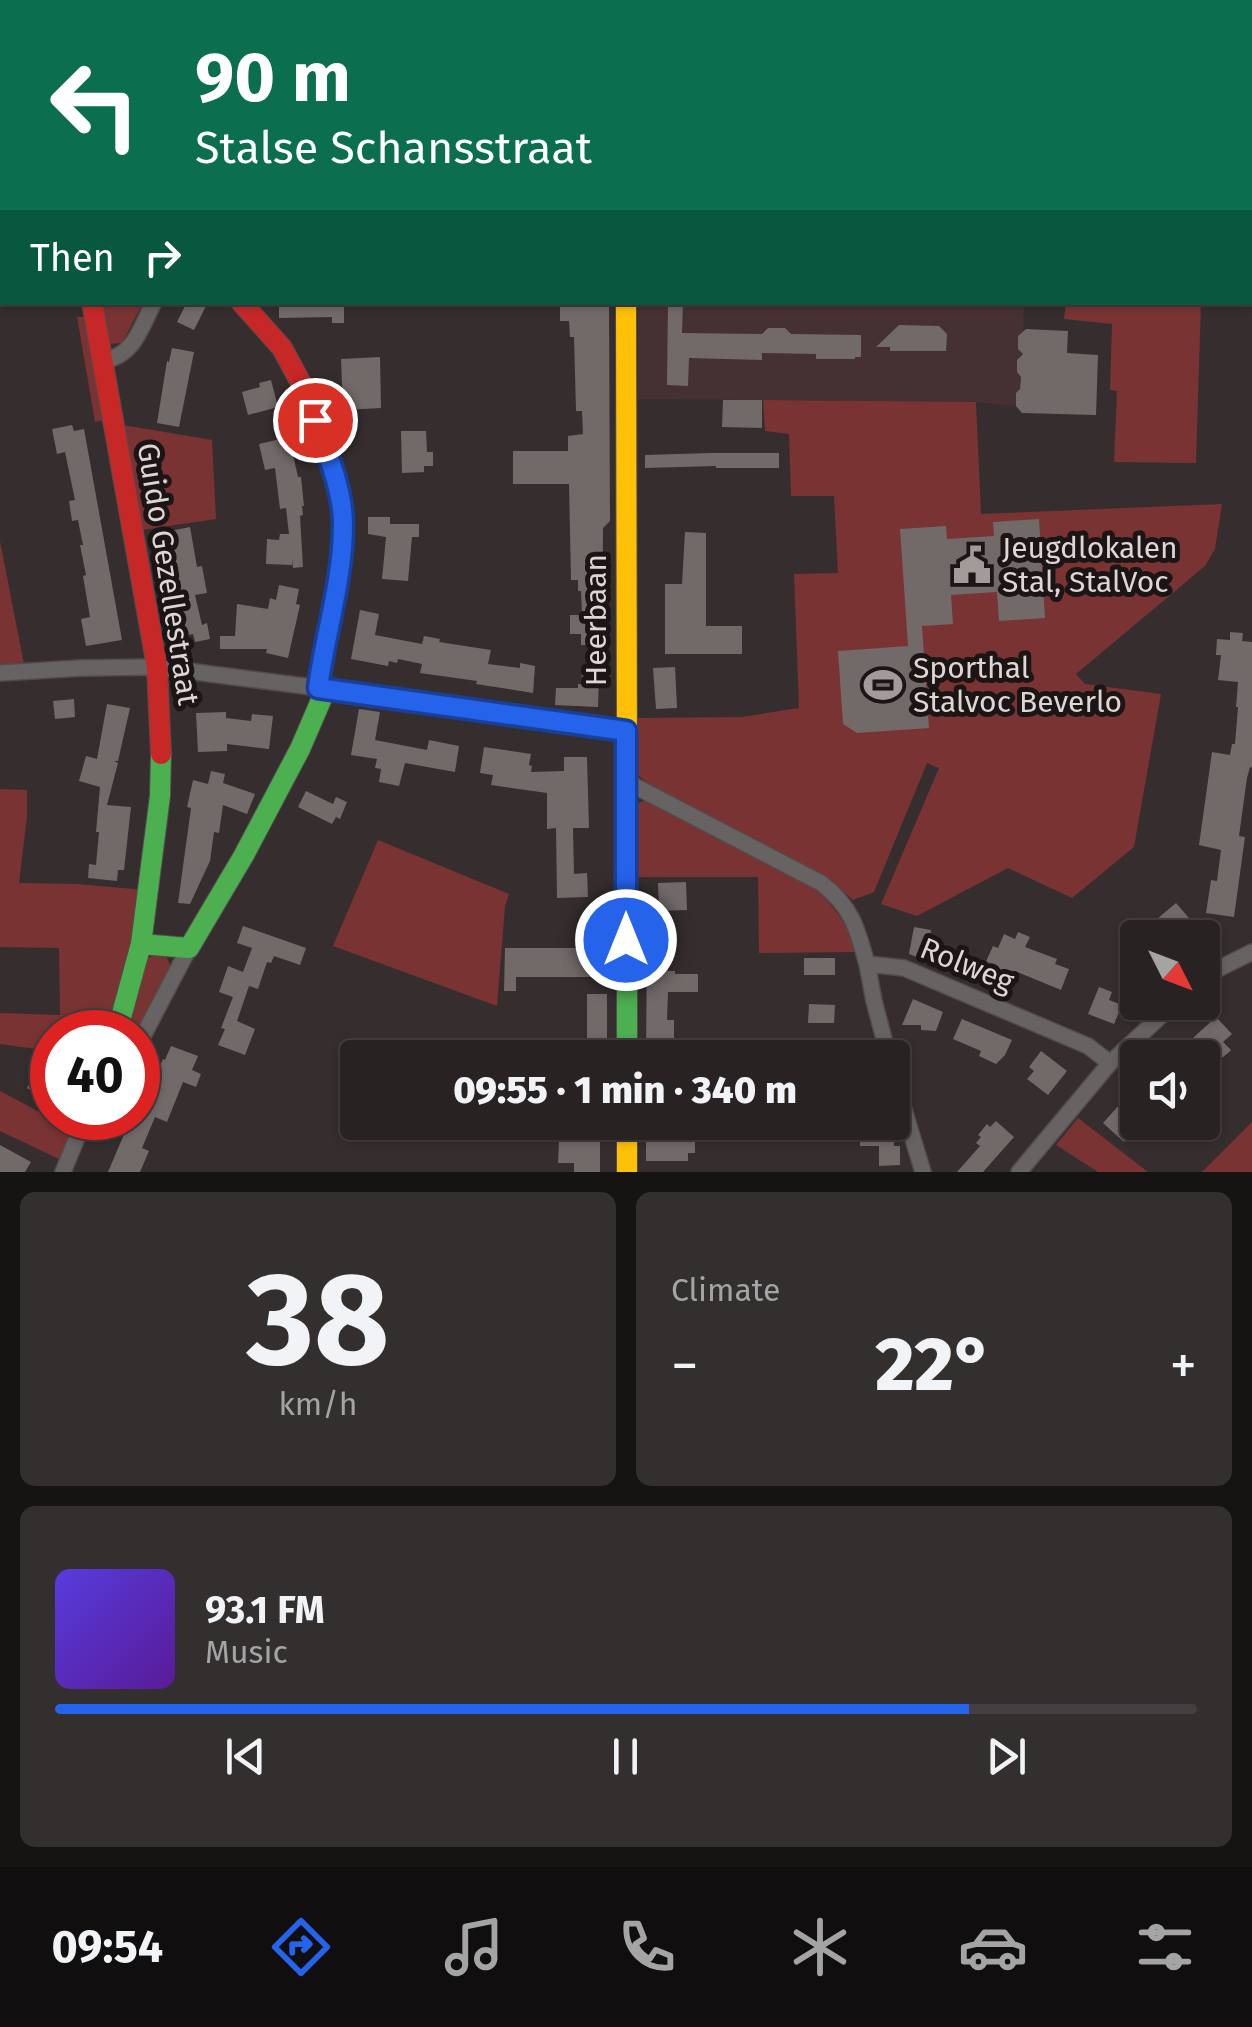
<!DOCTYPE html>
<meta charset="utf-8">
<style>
:root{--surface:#282222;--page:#342f2f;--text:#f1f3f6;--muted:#a5a4a5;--line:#443f40;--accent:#2563eb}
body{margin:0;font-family:"Fira Sans",sans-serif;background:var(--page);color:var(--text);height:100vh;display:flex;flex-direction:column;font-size:38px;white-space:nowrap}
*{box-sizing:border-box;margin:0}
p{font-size:32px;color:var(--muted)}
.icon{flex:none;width:55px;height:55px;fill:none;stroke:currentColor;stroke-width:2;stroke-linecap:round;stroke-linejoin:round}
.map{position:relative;height:1172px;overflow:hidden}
.drawer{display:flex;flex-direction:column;gap:20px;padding:20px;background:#161313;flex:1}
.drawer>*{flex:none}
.banner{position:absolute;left:0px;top:0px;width:1252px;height:305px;box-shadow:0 2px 8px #0004,0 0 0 2px var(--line);background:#0b6e4f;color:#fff;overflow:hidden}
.needle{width:65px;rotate:132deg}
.tools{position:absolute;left:1120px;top:920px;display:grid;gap:20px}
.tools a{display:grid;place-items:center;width:100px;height:100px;border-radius:10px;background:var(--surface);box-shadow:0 2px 8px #0004,0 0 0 2px var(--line);font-size:50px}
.speed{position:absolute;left:30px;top:1010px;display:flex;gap:20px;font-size:50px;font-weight:700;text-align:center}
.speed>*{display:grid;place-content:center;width:130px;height:130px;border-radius:50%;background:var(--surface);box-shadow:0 2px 8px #0004,0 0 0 2px var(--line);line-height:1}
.speed .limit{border:15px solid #d22;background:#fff;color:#111}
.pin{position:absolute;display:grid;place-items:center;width:85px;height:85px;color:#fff;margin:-42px;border:5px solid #fff;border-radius:50%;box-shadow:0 2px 10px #0007}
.me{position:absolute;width:110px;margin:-55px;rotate:0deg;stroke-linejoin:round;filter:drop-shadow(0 0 8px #0008)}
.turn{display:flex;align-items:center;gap:35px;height:210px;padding:0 30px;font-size:45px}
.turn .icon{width:130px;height:130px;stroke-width:2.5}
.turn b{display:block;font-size:70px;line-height:85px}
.then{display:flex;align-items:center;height:95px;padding:0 30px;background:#0003;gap:20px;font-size:38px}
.big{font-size:75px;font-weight:800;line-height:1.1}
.drawer .card{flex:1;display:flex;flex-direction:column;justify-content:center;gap:15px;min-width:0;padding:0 35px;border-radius:15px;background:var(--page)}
.drawer .dial{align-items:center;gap:0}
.dial b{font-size:130px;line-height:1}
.song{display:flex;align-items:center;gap:30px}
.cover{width:120px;height:120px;border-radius:15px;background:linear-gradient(135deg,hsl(250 70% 55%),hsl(270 70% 35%))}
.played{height:10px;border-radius:5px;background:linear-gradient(90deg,var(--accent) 80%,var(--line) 80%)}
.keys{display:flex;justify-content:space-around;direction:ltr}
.heat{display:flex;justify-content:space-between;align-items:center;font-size:55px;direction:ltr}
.drawer .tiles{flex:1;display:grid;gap:20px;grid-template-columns:1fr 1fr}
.card:last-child{grid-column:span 2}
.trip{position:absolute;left:340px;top:1040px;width:570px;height:100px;border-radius:10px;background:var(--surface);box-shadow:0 2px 8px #0004,0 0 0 2px var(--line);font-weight:800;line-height:100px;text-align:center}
.dock{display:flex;height:160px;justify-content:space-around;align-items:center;background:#100e0e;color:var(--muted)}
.dock .icon{width:70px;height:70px}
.dock .selected{color:var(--accent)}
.dock b{font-size:45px;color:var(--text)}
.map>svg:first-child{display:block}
.built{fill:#453131}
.green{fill:#793332}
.building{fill:#716a69}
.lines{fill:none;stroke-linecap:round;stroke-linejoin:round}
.street-casing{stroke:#534c4c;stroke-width:18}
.fast-casing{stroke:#534c4c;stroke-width:22}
.slow-casing{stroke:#534c4c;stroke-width:22}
.jam-casing{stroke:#534c4c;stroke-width:22}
.street{stroke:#686363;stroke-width:15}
.fast{stroke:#4caf50;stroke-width:20}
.slow{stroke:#ffc107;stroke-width:20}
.jam{stroke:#c62828;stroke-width:20}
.route-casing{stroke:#184099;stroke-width:25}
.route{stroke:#2563eb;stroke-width:18}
.labels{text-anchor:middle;stroke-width:10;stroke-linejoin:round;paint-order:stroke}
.poi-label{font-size:30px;fill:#ded5d4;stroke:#1b1515;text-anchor:start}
.street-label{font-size:30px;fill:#ded5d4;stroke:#1b1515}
</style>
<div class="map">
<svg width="1252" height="1172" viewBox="0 0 1252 1172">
<rect width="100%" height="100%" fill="#362e2e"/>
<polygon class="built" points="638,303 1024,303 1023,332 1018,336 1018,348 1022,355 1017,360 1017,372 1021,377 1020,389 1016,393 1016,406 976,402 638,399"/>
<g class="green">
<polygon points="1108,0 1252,0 1252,140 1250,139 1250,2 1108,2"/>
<polygon points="1066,302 1201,303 1196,463 1114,462 1117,391 1110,390 1112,324 1064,319"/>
<polygon points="98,303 143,303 122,343 111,344 105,339"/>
<polygon points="77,317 87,317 106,420 95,422"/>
<polygon points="763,400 976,402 981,514 1222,504 1215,549 1205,566 1076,674 1085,684 1161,694 1134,847 1072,898 1008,868 917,916 881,904 939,768 927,763 874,892 853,900 827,877 648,784 638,775 638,718 742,717 799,708 794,574 838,573 834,496 791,496 789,434 765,431"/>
<polygon points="123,425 212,440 216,519 142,530"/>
<polygon points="0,541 24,664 0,666"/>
<polygon points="0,789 27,790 27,816 19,883 77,884 145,890 110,1032 52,1032 52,1058 44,1050 0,1044 0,1013 60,1015 59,948 0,947"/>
<path d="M644 801H650L810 885C834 904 847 924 857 952L759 953 758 877H638V803Z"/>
<polygon points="378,840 509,894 505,906 497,1006 333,946"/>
<polygon points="157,955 166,956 171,967 138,1032 125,1032 143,962 149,957"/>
<polygon points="0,1091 75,1131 61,1160 0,1131"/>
<polygon points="1078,1118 1148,1172 1098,1172 1056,1145"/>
<polygon points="1252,1122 1252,1172 1202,1172"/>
</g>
<g class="building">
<polygon points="187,302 208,302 194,330 177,322"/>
<polygon points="588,302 609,302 610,521 603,528 602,645 581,645 581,634 570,634 570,615 582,615 581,591 578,591 578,580 571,580 569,484 513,484 513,451 568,451 568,436 583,434 582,411 576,411 574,337 570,337 569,321 560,321 560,306 589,306"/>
<polygon points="668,302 683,302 682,333 762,334 768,328 785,328 791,334 861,335 861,357 855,357 855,359 816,359 816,354 762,353 762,360 689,358 688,386 667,385"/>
<polygon points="344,304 344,323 332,323 332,317 279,318 279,305"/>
<polygon points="899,325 939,326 947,334 946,351 890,351 890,347 876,347"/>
<polygon points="1026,329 1068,331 1067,353 1098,355 1096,415 1022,413 1016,406 1016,393 1020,389 1021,377 1017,372 1017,360 1023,354 1018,349 1018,336"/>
<polygon points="172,348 194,352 179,427 157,423 167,361 169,362"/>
<polygon points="380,357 381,408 343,410 341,359"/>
<polygon points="271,380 278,407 248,415 242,392 260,387 259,383"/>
<polygon points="723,400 762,400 762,428 722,427"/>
<polygon points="72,425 74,431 84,429 122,640 86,646 81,619 90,617 83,576 86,575 80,545 83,545 78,520 72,521 69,501 75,500 65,452 57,454 52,429"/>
<polygon points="401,431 426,431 427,452 433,452 433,466 424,466 424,472 402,473"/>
<polygon points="289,437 298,477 301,477 304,506 302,506 303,515 300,516 303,567 293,568 292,559 292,565 266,564 267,539 279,540 280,534 289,534 286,508 280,509 275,468 265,470 259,444"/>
<polygon points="711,453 779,453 779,468 716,468 716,466 645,468 645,455"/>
<polygon points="368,517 390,517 390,524 419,524 419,537 412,537 408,581 382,579 386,537 368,534"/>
<polygon points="1039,519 1045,618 999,621 997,592 951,595 953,624 922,626 929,728 857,733 843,724 838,651 908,646 900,529 946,526 947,539 994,536 993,522"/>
<polygon points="190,527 197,567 202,566 207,593 195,595 202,625 207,623 210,639 195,642 193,634 179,637 160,533"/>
<polygon points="685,532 706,533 706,626 742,626 742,654 665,654 665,584 682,584"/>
<polygon points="279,585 299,589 296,604 300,605 288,658 266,653 267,649 220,649 220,636 235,636 237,604 268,609 270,598 276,600"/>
<polygon points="360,610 379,614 375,635 422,644 424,636 440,639 439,642 491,650 488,664 520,668 520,663 535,666 533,693 476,684 477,681 420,673 422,664 398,659 397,663 389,661 388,666 351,659"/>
<polygon points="1230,632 1243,633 1242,641 1252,642 1252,768 1250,767 1247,778 1239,836 1245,837 1234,917 1206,913 1211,880 1217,881 1221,850 1199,845 1212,752 1230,755 1232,744 1235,744 1238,707 1236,707 1238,682 1218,680 1221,655 1216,655 1217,639 1230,640"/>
<polygon points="675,667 677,708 656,709 653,668"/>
<polygon points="582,672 599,673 598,707 555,705 556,688 578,688 578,684 581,684"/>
<polygon points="74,699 75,717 55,719 53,701"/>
<polygon points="107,704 130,708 118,761 114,761 118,763 107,805 131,807 124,870 118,870 117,881 88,878 89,864 96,865 99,832 96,832 100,787 79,781 86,756 97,759"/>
<polygon points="359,709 380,712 375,740 427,750 429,740 459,746 455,772 405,763 399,786 379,782 381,769 375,768 377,759 351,755"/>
<polygon points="226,712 226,718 251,721 252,714 273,716 269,749 227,744 227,751 198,752 196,713"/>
<polygon points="484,747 531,754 529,765 532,766 531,772 564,771 564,757 587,757 589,828 573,828 574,874 587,873 588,897 557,898 556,828 547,829 547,793 491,785 493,775 480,773"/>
<polygon points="211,771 225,774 223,783 255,794 247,814 223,805 219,833 214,832 210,861 190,904 178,903 191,808 187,807 193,780 208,784"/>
<polygon points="306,791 333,804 336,797 347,802 340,819 336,817 332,824 298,807"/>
<polygon points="686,882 687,910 659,911 658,883"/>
<polygon points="1176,903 1206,938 1173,938 1157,919"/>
<polygon points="243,926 306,948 300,965 274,956 271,963 267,962 258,989 249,986 237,1021 255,1029 245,1055 218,1045 225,1029 221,1028 233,997 219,992 228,966 243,972 252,948 237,943"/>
<polygon points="914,927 931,930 930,943 964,956 958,973 909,954"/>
<polygon points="647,929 667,929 668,971 675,971 675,974 698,974 698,992 668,992 667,1020 674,1020 674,1058 646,1058"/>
<polygon points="1018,932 1030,937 1025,947 1057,959 1055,964 1069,969 1061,990 1015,971 1010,982 983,968 993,946 998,948 1004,934 1015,939"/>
<polygon points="505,948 597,948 598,977 516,977 516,991 504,991"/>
<rect x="804" y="958" width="31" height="17"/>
<polygon points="1099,987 1112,992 1109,1000 1122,1005 1114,1024 1088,1014"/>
<polygon points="587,994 607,994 607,1049 587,1048"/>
<polygon points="913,999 943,1012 936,1031 921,1030 921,1025 902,1025"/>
<polygon points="809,1004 835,1005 834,1023 808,1023"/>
<polygon points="1216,1017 1232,1034 1223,1042 1231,1050 1228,1053 1218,1061 1212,1053 1207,1058 1171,1058"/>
<polygon points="962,1019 1012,1040 1005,1055 996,1064 979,1056 981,1051 953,1039"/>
<polygon points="171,1046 198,1056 192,1070 201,1074 196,1087 183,1082 167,1122 155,1117 142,1148 149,1151 140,1172 108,1172 128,1125 131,1127 135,1118 138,1118 138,1111 148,1084 152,1086 163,1059 165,1060"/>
<polygon points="1041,1051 1067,1071 1048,1095 1027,1079 1034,1071 1029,1067"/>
<polygon points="37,1071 52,1079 52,1110 35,1100 38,1095 27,1088"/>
<polygon points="1138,1084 1138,1127 1124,1142 1103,1123"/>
<polygon points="996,1121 1014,1137 983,1172 957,1172 980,1146 976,1143 981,1137 978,1135 987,1124 990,1127"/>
<polygon points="560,1122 600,1122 600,1172 574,1172 574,1163 558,1163"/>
<polygon points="646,1122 695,1122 695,1153 688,1153 688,1161 646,1161"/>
<polygon points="860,1131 894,1131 894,1146 900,1146 900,1165 879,1166 879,1146 860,1146"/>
<polygon points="0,1145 31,1162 25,1172 0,1172"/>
</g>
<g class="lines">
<g class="street-casing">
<g id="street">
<polyline points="35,0 35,2"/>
<polyline points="306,2 307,0"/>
<polyline points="0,26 2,27"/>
<polyline points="1250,152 1252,153"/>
<path d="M104 361C135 354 140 329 154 302"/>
<polyline points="0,673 81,668 157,667 381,696 626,731"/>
<path d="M627 782 821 883C852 907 857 928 867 964L904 968 1088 1046 1110 1063"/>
<polyline points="867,964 874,1001 889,1058"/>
<polyline points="1202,979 1210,973 1252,952"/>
<polyline points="144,1034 189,948"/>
<polyline points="892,1070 923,1172"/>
<polyline points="63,1172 85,1118"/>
<polyline points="1019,1172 1110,1063 1176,1002"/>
</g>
</g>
<g class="fast-casing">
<g id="fast">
<polyline points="627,766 627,1058"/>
<path d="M141 944 189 948 244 855 300 749 322 698 317 687C326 634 348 564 342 511 339 486 330 461 322 436"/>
<polyline points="117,1032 141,944 160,796 161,754"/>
</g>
</g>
<g class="slow-casing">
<g id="slow">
<polyline points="625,0 625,2"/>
<polyline points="626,302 627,766"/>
<polyline points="627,1122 627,1172"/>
</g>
</g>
<g class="jam-casing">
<g id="jam">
<polyline points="92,302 157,667 161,754"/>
<polyline points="241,302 282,348 302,385 322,436"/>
</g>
</g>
<use href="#street" class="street"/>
<use href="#fast" class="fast"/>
<use href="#slow" class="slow"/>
<use href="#jam" class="jam"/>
</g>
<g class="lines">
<g class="route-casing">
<path id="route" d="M315 420C327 453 343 489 343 525 343 580 325 634 318 688L626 731V940"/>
</g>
<use href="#route" class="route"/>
</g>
<defs>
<g id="civic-bare" transform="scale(3)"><path d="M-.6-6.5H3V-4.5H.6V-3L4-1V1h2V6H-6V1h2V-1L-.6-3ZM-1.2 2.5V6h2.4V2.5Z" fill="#a39b9a" stroke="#1b1515" stroke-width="2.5" paint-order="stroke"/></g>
<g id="stadium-bare" transform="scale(3)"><path d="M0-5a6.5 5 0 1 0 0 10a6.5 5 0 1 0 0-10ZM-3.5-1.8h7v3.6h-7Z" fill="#a39b9a" stroke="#1b1515" stroke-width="2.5" paint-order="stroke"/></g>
</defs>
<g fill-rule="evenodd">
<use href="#civic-bare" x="972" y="565"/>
<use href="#stadium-bare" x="883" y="685"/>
</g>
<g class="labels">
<g class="poi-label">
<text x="1002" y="558">Jeugdlokalen<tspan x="1002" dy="34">Stal, StalVoc</tspan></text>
<text x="913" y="678">Sporthal<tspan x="913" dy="34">Stalvoc Beverlo</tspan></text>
</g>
<g class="street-label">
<text transform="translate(168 574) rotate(81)" y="10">Guido Gezellestraat</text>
<text transform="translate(596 620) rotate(-90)" y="10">Heerbaan</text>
<text transform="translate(967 965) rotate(22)" y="10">Rolweg</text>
</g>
</g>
</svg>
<div class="tools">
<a><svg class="needle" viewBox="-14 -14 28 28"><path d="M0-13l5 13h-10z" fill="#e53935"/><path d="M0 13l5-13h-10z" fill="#a5a4a5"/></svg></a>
<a><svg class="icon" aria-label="sound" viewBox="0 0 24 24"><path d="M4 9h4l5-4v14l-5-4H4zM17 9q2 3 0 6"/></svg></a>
</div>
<div class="speed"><div class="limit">40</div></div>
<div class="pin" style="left:315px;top:420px;background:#d93025"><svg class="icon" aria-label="arrive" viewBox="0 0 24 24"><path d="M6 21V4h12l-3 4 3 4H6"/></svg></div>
<svg class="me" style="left:626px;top:940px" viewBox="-20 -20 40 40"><circle r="17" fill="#2563eb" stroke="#fff" stroke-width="3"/><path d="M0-11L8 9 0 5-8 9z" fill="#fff"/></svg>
<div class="trip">09:55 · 1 min · 340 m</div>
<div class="banner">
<div class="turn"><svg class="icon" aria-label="left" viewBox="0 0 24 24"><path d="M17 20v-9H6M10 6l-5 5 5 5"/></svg><div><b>90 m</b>Stalse Schansstraat</div></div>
<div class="then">Then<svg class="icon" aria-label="right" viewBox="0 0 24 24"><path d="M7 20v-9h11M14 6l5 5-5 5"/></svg></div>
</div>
</div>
<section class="drawer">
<div class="tiles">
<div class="card dial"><b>38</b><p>km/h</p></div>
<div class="card"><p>Climate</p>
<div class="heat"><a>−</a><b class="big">22°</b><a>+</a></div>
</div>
<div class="card">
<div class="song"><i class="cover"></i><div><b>93.1 FM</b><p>Music</p></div></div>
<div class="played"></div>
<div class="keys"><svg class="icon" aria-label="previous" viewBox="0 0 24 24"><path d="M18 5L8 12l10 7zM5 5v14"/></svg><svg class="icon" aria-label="pause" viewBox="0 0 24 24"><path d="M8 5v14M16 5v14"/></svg><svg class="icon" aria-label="next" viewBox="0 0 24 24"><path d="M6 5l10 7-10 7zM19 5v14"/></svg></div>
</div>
</div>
</section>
<nav class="dock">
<b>09:54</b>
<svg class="icon selected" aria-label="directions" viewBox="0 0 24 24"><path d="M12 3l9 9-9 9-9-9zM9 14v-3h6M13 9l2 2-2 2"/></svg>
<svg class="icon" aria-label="music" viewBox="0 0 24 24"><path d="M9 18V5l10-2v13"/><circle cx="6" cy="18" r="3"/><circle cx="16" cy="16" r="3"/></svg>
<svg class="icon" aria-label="phone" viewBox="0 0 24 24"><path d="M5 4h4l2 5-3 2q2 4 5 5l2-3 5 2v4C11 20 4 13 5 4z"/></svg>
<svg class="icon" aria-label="climate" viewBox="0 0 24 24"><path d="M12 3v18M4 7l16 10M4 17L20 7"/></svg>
<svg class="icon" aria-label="car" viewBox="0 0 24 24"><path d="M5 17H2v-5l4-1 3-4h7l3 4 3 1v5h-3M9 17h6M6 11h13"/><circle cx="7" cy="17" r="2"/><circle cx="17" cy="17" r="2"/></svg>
<svg class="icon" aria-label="filters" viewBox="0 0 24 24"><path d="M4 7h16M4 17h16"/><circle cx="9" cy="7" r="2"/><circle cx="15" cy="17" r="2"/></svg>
</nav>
